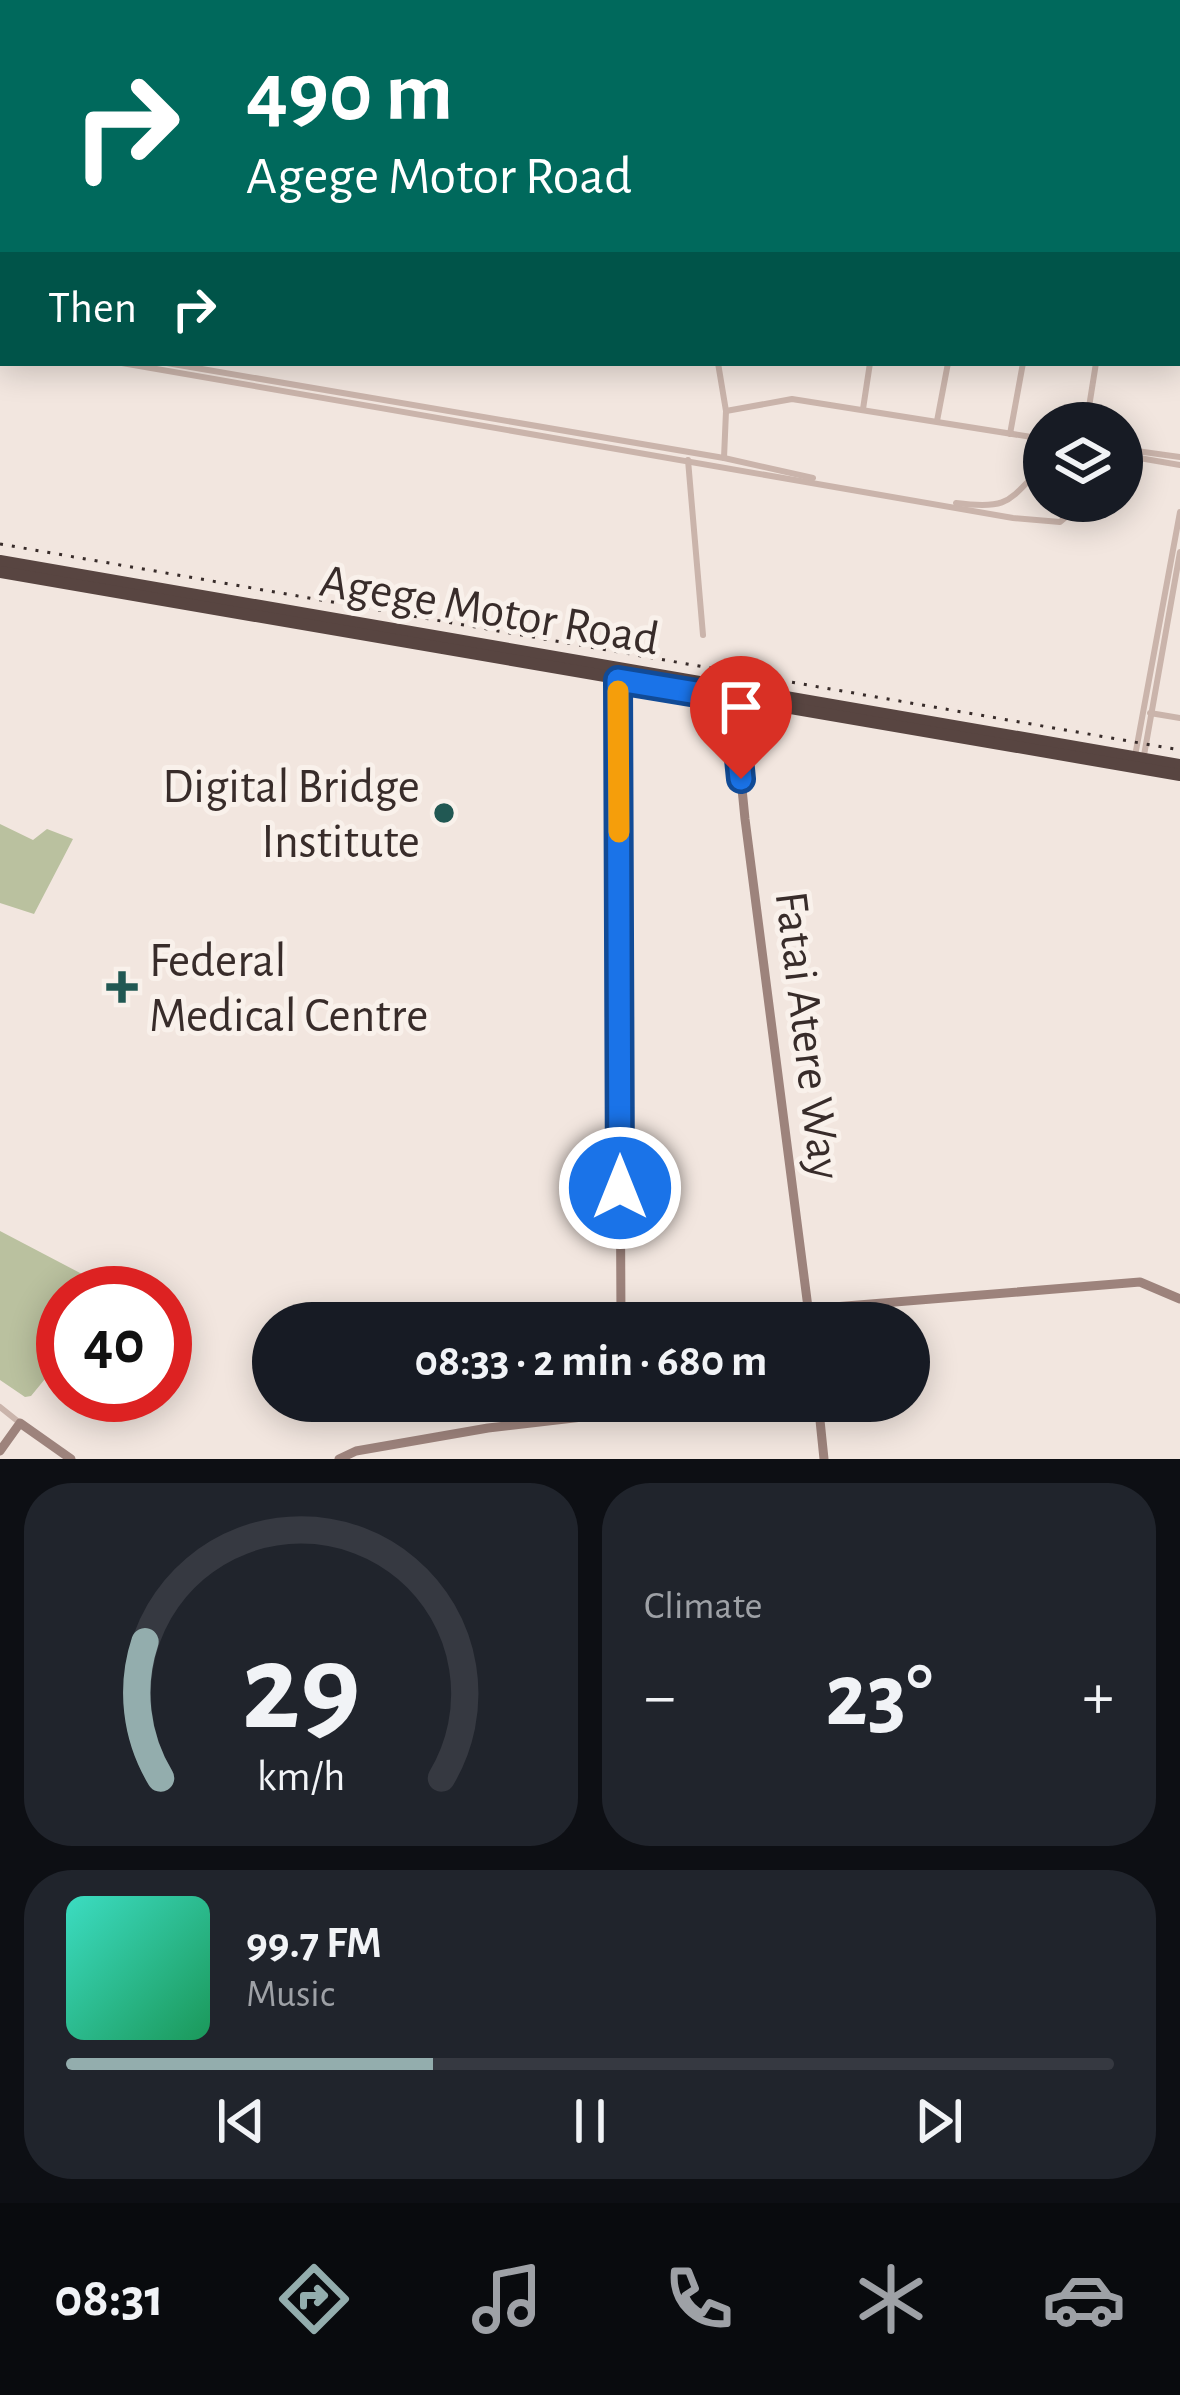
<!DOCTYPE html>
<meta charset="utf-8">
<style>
:root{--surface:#171b24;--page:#20242c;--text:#f1f3f6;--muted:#9ea1a6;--line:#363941;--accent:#93adad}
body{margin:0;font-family:"Alegreya Sans",sans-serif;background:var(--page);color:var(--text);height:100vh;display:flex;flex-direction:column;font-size:45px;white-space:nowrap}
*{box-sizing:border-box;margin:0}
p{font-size:39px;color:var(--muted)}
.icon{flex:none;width:66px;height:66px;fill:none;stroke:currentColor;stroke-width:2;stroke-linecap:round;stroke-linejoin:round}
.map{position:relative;height:1459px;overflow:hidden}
.drawer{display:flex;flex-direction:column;gap:24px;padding:24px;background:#0d0f14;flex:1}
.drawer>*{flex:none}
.banner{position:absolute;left:0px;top:0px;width:1182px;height:366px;box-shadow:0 6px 30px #0003;background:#00695c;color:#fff;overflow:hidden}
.fabs{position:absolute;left:1023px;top:402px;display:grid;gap:24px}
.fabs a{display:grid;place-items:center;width:120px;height:120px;border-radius:50%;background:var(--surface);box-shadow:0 6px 30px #0003;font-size:60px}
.speed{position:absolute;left:36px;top:1266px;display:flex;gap:24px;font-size:60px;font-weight:700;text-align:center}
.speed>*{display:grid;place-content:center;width:156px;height:156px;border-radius:50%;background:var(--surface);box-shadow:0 6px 30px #0003;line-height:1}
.speed .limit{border:18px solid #d22;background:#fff;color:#111}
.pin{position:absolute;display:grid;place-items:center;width:102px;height:102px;color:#fff;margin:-123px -51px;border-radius:50% 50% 50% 0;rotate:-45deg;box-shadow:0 0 12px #0007}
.pin .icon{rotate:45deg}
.me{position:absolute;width:132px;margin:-66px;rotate:0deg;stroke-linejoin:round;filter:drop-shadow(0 0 9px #0008)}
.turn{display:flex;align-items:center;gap:42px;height:252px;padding:0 48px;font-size:54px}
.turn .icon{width:156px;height:156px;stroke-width:2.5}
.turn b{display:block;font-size:84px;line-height:102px}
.then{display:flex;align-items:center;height:114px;padding:0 48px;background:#0003;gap:24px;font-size:45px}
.big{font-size:90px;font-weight:700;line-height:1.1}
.drawer .widget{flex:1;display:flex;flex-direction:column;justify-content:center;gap:18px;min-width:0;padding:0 42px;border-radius:48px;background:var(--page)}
.drawer .dial{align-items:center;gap:0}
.dial svg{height:312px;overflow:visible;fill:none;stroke:var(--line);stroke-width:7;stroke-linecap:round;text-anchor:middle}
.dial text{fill:var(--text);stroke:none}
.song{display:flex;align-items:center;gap:36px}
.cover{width:144px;height:144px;border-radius:18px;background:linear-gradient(135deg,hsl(170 70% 55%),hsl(150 70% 35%))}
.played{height:12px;border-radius:6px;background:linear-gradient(90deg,var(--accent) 35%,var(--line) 35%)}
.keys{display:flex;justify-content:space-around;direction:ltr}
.heat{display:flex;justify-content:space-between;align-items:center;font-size:66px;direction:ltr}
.drawer .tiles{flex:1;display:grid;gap:24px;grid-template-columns:1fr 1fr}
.widget:last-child{grid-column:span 2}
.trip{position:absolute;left:252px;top:1302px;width:678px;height:120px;border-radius:60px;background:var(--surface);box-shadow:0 6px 30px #0003;font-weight:700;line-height:120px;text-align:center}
.tabs{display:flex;height:192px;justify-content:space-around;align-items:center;background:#090b0e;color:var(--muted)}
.tabs .icon{width:84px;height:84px}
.tabs .on{color:var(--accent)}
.tabs b{font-size:54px;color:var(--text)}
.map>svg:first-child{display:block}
.green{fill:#bac19f}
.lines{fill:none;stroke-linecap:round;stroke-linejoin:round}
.street{stroke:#cab4ab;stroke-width:6}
.secondary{stroke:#9d837c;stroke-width:9}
.highway{stroke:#584541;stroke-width:12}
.rail{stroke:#382c2a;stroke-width:3;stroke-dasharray:3 9;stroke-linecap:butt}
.route-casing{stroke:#114b97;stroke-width:30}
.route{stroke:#1a73e8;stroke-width:21}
.slow{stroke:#f59e0b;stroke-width:21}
.poi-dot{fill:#215853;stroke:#f9f1eb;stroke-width:4.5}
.labels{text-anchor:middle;stroke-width:10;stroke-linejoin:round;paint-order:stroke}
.street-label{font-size:48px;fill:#382c2a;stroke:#f9f1eb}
.poi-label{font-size:48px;fill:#382c2a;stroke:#f9f1eb;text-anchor:end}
</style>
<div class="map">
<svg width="1180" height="1459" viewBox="0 0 1180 1459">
<rect width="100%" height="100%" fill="#f2e6df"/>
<g class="green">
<polygon points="0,824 33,840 47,829 73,839 34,914 0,903"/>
<polygon points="0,1231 82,1274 88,1293 63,1293 63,1357 31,1396 25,1397 0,1380"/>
</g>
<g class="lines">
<g class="street">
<polyline points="410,0 417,3"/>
<polyline points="505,0 507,3"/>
<polyline points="621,0 624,3"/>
<polyline points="880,0 883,3"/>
<polyline points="428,3 433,0"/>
<polyline points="581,3 585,0"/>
<polyline points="733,3 736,0"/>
<polyline points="825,3 827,0"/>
<polyline points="1004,3 1006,0"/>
<polyline points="1179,149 1180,149"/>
<polyline points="1179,221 1180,221"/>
<polyline points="0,336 3,336"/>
<polyline points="0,343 3,343"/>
<polyline points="122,363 1013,518 1060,522 1066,517 1071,501"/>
<polyline points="167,363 724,458 813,478"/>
<polyline points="718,363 726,411 724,458"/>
<polyline points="1089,407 1096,363"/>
<polyline points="863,409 870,363"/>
<polyline points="726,411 792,399 1044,439"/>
<polyline points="937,421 948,363"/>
<polyline points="1010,434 1023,363"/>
<polyline points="1122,449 1180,457"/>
<polyline points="1122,455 1180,465"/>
<polyline points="688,460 703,635"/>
<path d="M956 503C1010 510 1008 501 1044 465"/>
<polyline points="1150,713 1180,718"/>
<polyline points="1135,756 1180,512"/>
<polyline points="1143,761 1180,552"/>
<polyline points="0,1407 20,1423"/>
</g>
<g class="secondary">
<polyline points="1041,0 1047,3"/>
<polyline points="1077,3 1079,0"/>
<polyline points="1179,53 1180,53"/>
<polyline points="618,679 621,1323"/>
<polyline points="733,697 745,819 810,1323"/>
<polyline points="809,1309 1140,1282 1180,1299"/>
<polyline points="818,1401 824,1459"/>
<polyline points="0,1451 20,1423 71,1459"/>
<polyline points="339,1459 356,1451 488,1428 608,1414 619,1401"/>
</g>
<g class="highway">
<polyline points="0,561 1180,765"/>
<polyline points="0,572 1180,775"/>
</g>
<polyline class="rail" points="0,544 1180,750"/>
</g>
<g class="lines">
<g class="route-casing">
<polyline id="route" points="620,1188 618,680 733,699 741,779"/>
</g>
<use href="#route" class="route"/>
<polyline class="slow" points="618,691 619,832"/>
</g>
<g class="poi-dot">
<circle cx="444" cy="813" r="12"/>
<path d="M116 969h12v12h12v12h-12v12h-12v-12h-12v-12h12z"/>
</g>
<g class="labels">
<g class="street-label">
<text transform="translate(490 608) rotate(10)" y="17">Agege Motor Road</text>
<text transform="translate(810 1035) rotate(83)" y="17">Fatai Atere Way</text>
</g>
<g class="poi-label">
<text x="420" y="802">Digital Bridge<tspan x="420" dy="55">Institute</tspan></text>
<text x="149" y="976" text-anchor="start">Federal<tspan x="149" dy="55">Medical Centre</tspan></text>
</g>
</g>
</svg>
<div class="fabs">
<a><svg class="icon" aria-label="layers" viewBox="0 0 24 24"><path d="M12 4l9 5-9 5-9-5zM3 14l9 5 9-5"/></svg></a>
</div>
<div class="speed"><div class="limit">40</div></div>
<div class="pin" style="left:741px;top:779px;background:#d93025"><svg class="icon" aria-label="arrive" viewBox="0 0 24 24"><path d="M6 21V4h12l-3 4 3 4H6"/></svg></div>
<svg class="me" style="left:620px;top:1188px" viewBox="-20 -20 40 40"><circle r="17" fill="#1a73e8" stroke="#fff" stroke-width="3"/><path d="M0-11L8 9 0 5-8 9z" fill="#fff"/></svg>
<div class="trip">08:33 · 2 min · 680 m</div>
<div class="banner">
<div class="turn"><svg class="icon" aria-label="right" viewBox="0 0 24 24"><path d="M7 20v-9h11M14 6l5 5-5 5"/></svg><div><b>490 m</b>Agege Motor Road</div></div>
<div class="then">Then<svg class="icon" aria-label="right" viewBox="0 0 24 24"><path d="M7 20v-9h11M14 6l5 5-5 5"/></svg></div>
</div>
</div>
<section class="drawer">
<div class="tiles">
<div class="widget dial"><svg viewBox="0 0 100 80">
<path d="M14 69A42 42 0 1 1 86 69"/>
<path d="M14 69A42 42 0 0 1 10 34" stroke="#93adad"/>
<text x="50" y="56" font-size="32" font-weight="700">29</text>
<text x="50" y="72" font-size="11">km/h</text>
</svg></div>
<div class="widget"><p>Climate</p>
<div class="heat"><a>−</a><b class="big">23°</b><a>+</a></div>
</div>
<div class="widget">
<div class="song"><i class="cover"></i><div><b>99.7 FM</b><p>Music</p></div></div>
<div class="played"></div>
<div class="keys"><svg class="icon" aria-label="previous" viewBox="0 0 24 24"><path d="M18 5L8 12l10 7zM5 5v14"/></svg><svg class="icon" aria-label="pause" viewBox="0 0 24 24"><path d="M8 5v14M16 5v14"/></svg><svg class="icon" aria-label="next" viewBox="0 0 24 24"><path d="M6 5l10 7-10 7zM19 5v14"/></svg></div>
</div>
</div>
</section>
<nav class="tabs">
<b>08:31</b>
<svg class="icon on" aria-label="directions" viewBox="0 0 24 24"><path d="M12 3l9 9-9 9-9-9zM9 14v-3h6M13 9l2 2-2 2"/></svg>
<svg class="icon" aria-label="music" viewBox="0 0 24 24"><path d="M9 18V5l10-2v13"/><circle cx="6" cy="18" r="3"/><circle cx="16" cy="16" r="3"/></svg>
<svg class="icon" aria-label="phone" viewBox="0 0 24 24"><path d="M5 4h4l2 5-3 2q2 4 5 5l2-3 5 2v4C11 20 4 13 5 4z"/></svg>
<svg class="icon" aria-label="climate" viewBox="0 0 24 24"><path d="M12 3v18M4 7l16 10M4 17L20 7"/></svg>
<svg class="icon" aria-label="car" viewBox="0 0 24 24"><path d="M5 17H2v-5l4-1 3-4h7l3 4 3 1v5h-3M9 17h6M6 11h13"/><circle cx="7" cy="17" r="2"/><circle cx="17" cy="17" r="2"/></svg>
</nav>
